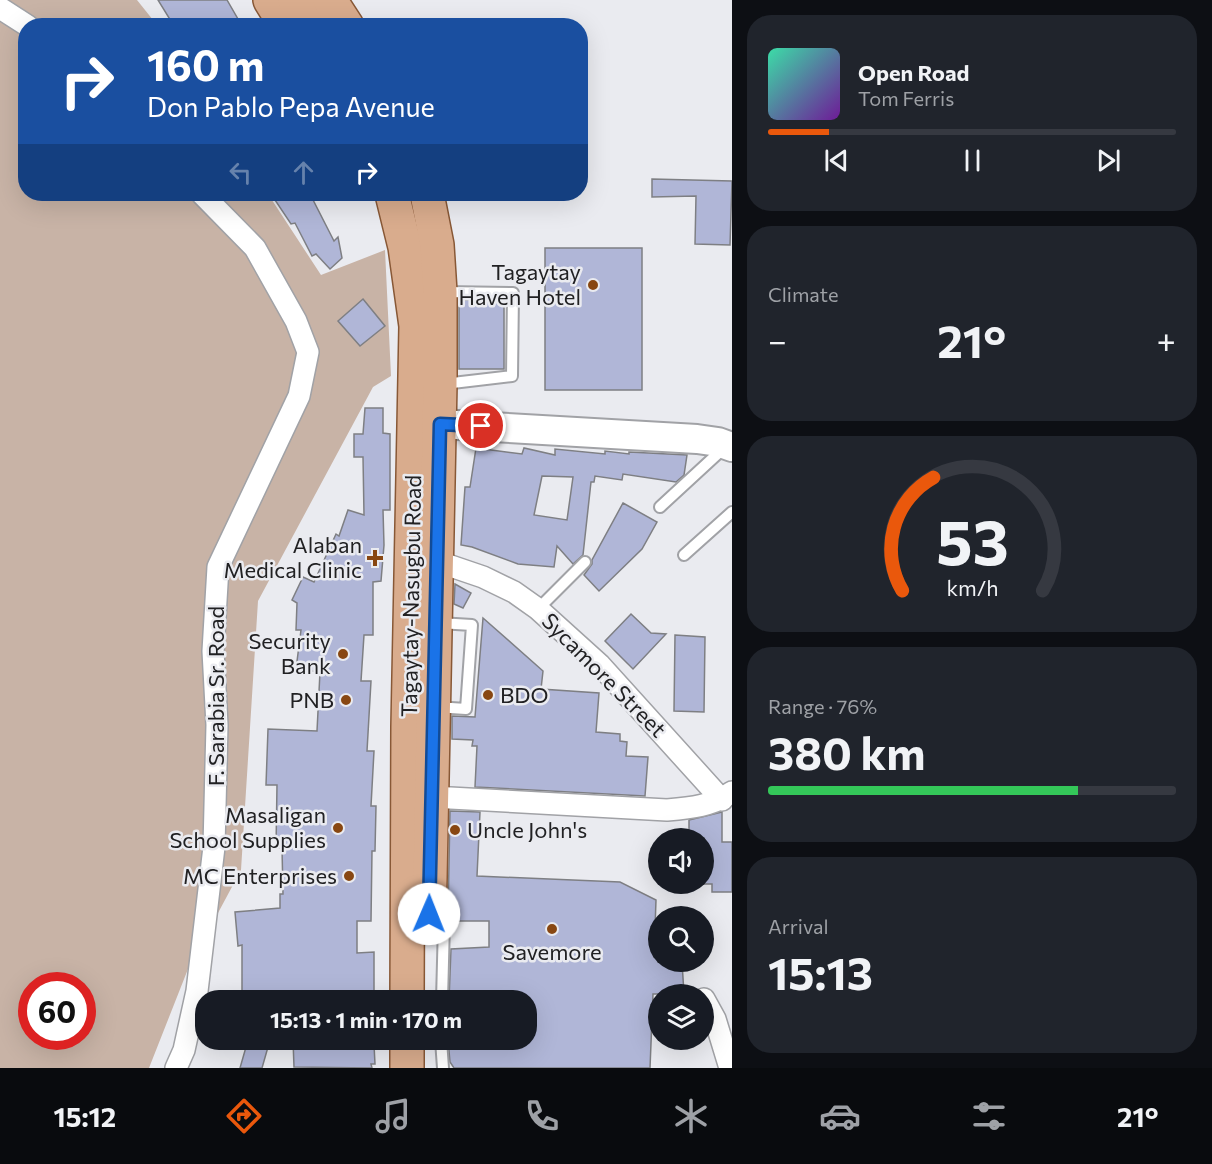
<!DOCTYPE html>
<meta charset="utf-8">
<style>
:root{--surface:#171b24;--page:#20242c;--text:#f1f3f6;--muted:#9ea1a6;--line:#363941;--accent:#ea580c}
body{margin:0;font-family:Commissioner,sans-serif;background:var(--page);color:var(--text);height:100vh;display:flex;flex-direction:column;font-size:22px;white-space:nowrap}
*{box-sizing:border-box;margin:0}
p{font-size:20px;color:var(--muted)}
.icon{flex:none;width:33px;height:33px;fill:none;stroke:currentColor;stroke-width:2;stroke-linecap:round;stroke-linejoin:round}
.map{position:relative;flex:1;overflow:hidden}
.drawer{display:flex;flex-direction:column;gap:15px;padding:15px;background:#0d0f14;width:480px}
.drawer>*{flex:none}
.top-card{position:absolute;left:18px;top:18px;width:570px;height:183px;border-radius:24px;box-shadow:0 6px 24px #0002;background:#1a4fa0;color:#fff;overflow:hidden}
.fabs{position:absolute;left:648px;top:828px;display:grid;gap:12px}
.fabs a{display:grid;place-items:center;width:66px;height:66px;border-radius:50%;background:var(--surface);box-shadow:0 6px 24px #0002;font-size:30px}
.speed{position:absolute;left:18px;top:972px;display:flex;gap:12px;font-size:30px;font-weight:700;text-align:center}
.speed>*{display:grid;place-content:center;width:78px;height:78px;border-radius:50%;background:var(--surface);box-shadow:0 6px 24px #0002;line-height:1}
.speed .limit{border:9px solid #d22;background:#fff;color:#111}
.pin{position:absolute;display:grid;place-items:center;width:51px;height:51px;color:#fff;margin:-26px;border:3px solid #fff;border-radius:50%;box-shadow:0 2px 6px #0007}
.me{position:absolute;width:66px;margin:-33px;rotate:1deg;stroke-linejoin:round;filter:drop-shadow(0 0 4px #0008)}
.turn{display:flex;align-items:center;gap:21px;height:126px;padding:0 30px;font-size:27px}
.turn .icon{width:78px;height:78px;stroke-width:2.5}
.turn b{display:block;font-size:42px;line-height:51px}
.lanes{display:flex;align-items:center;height:57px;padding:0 30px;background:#0003;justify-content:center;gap:30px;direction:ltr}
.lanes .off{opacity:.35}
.big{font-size:45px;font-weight:700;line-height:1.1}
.drawer .widget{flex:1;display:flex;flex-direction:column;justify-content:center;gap:9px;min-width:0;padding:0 21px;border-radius:24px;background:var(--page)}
.drawer .dial{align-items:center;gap:0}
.dial svg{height:156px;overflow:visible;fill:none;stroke:var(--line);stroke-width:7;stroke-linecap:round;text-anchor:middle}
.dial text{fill:var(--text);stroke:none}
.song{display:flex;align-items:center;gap:18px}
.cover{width:72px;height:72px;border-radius:9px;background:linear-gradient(135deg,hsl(160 70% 55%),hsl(280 70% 35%))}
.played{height:6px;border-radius:3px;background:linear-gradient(90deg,var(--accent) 15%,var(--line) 15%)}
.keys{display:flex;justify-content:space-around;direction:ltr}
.heat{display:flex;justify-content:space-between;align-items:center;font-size:33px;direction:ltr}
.charge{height:9px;border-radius:4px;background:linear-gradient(90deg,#34c759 76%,var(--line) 0)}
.trip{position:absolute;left:195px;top:990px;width:342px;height:60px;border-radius:24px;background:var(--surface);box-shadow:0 6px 24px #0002;font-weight:700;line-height:60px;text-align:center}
.tabs{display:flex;height:96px;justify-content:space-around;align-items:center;background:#090b0e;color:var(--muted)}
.tabs .icon{width:42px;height:42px}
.tabs .active{color:var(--accent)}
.tabs b{font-size:27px;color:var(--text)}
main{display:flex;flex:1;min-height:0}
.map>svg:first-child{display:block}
.green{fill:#c8b3a6;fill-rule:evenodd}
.building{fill:#b0b6d7;stroke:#7e7f83;stroke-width:1.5;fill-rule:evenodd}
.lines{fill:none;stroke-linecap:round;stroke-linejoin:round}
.lane-casing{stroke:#a1a2a6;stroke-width:14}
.street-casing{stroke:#a1a2a6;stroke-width:24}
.secondary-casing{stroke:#a1a2a6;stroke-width:32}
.primary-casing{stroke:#885836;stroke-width:36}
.lane{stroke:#fff;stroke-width:10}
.street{stroke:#fff;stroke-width:21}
.secondary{stroke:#fff;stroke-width:28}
.primary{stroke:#d9ac8d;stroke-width:33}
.route-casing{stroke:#114b97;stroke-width:15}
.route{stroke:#1a73e8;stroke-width:10}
.poi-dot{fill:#884712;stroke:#eaebf0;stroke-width:2}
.labels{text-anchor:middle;stroke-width:5;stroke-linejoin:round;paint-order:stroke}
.poi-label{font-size:22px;fill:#212123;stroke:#eaebf0;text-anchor:end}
.street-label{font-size:22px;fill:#212123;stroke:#eaebf0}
</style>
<main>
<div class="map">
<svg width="732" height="1068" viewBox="0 0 732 1068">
<rect width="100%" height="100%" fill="#eaebf0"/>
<path class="green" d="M0 0H137L157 25 26 26V194H268L321 275 385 250 391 376 373 387 258 601 241 870 188 969 149 1068H0ZM32 986H82V1036H32Z"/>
<g class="building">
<polygon points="158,0 227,0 242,26 174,26"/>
<polygon points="652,179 732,181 730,245 695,244 696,196 652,197"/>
<polygon points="271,194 310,194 334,241 338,237 342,258 330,269 316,254 312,256 295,223 291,224"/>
<rect x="545" y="248" width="97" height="142"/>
<polygon points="363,299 385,326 360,346 338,321"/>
<rect x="459" y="300" width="45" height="69"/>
<polygon points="365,408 383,408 383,433 390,434 390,510 383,510 384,545 381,581 373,582 373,635 364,635 361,681 371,681 367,751 374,751 371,806 376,806 375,851 372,851 371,921 357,921 357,953 374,952 374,999 343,999 343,1000 242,1000 242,945 238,946 235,912 280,908 280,894 283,894 282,848 276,848 277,785 266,785 268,729 317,731 320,672 296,669 301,630 296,630 297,603 292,600 303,577 314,582 336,534 339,536 348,510 364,515 363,457 354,457 354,434 363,434"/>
<path d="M476 448 522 454 524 448 555 455V449L605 454V451L629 454V452L687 455 684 475 676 482 623 474 622 480 595 476 594 482H591L583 555 573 564 557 546 554 567 518 564 472 547 461 545 465 487H470ZM542 476 573 477 567 520 534 515Z"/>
<polygon points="623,503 657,522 642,549 599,591 584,575 592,564 592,560"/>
<polygon points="455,584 471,593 463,608 454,604"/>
<polygon points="631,614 651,633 666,634 633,669 605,641"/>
<polygon points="483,618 543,671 541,689 599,693 596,732 620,734 620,741 627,742 626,756 648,757 645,796 475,787 477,746 472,746 473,740 452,739 452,716 475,717"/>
<polygon points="675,635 705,637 704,712 674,711"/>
<polygon points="450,811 480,812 477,876 620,882 656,900 654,957 658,957 658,962 682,962 684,994 653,994 650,1068 454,1068 450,1062 448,1040 526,1040 526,1000 449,1000 451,949 489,947 489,921 451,921 448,917"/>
<polygon points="722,812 722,842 732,842 732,892 712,892 712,884 704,884 704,838 689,838 689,820"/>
<polygon points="248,1040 270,1040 262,1068 240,1068"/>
<polygon points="293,1040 372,1040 372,1045 374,1045 375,1064 371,1064 372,1068 294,1067"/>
</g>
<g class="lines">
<g class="lane-casing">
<g id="lane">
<polyline points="444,292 513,293 512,376 444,384"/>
<polyline points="660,507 725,447"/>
<polyline points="684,555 732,512"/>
<polyline points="538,609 585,562"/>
<polyline points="436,707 466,709 472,625 439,623"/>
<polyline points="442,1000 444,923"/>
<polyline points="441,1040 443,1068"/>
</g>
</g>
<g class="street-casing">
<g id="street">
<polyline points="0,8 28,26"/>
<polyline points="436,561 483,577 514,592 538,609 600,665 722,800"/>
<path d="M432 797 667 810C690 808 713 806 732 792"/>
<polyline points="704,999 715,1019 730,1068"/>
<polyline points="176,1068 184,1050 197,991 214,847 217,725 213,651 218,567 299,396 308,352 296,321 255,248 202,194"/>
</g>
</g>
<g class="secondary-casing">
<polyline id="secondary" points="440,424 697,439 718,442 732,447"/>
</g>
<g class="primary-casing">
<g id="primary">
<polyline points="270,0 286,26"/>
<polyline points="295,0 311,26"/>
<polyline points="330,0 347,26"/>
<polyline points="392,194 405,247 416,326 408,727 407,1000"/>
<polyline points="427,194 437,245 440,292 440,384 429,927"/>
<polyline points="407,1040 407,1068"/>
</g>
</g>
<use href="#lane" class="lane"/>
<use href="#street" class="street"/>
<use href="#secondary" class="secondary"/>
<use href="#primary" class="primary"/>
</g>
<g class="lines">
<g class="route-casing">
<polyline id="route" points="429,914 440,424 481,426"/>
</g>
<use href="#route" class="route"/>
</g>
<g class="poi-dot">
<circle cx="593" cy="285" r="6"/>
<path d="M372 549h6v6h6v6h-6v6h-6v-6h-6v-6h6z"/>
<circle cx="343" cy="654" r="6"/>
<circle cx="488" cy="695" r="6"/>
<circle cx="346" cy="700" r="6"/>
<circle cx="338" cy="828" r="6"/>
<circle cx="455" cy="830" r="6"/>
<circle cx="349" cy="876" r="6"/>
<circle cx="552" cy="929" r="6"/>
</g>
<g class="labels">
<g class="poi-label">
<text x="581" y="280">Tagaytay<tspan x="581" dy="25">Haven Hotel</tspan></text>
<text x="362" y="553">Alaban<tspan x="362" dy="25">Medical Clinic</tspan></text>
<text x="331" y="649">Security<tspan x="331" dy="25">Bank</tspan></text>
<text x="500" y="703" text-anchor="start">BDO</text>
<text x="334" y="708">PNB</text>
<text x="326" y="823">Masaligan<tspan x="326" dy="25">School Supplies</tspan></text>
<text x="467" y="838" text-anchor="start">Uncle John's</text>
<text x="337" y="884">MC Enterprises</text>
<text x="552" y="960" text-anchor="middle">Savemore</text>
</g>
<g class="street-label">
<text transform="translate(411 596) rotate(-89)" y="8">Tagaytay-Nasugbu Road</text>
<text transform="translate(604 675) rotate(45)" y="8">Sycamore Street</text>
<text transform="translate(216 696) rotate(-90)" y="8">F. Sarabia Sr. Road</text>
</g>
</g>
</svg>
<div class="fabs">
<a><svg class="icon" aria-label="sound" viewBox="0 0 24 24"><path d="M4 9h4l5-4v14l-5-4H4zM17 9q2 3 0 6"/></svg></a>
<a><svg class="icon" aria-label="search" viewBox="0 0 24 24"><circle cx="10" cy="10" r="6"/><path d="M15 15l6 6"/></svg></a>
<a><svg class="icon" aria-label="layers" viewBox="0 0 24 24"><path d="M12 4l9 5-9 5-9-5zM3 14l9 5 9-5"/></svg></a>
</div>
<div class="speed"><div class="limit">60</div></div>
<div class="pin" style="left:481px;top:426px;background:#d93025"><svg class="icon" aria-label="arrive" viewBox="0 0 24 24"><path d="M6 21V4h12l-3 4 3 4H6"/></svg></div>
<svg class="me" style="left:429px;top:914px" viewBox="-20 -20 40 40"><circle r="19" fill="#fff"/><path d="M0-13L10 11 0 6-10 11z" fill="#1a73e8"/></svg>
<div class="trip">15:13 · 1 min · 170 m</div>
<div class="top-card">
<div class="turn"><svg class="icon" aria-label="right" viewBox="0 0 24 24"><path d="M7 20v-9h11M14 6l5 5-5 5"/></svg><div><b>160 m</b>Don Pablo Pepa Avenue</div></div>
<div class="lanes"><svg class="icon off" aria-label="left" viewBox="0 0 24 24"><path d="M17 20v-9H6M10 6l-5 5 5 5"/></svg><svg class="icon off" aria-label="ahead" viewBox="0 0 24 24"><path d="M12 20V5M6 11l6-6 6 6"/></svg><svg class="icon" aria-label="right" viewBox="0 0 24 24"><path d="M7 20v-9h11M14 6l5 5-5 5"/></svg></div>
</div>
</div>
<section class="drawer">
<div class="widget">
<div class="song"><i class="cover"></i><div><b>Open Road</b><p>Tom Ferris</p></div></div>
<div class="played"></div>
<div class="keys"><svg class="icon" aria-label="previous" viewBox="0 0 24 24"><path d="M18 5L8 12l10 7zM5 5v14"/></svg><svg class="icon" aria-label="pause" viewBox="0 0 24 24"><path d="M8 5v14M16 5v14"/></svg><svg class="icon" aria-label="next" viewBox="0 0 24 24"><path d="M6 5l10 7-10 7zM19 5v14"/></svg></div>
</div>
<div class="widget"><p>Climate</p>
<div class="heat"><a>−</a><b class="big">21°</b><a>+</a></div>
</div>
<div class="widget dial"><svg viewBox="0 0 100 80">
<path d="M14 69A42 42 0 1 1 86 69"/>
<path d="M14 69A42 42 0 0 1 30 11" stroke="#ea580c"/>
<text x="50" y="56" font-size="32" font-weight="700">53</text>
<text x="50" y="72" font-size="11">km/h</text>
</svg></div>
<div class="widget"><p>Range · 76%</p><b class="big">380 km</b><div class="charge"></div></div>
<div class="widget"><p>Arrival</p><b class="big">15:13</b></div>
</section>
</main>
<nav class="tabs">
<b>15:12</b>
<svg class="icon active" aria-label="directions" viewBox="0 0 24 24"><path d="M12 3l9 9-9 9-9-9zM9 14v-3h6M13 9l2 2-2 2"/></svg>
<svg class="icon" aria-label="music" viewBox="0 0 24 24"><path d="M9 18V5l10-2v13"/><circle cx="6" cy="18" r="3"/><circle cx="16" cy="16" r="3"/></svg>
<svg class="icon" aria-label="phone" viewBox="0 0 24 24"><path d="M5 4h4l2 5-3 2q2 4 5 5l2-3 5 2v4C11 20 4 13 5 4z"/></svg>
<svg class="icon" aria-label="climate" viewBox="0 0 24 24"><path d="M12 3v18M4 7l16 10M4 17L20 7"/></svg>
<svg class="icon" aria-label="car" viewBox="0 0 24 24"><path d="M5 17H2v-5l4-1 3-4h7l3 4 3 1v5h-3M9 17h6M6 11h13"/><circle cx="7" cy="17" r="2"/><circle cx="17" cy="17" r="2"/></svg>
<svg class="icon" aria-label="filters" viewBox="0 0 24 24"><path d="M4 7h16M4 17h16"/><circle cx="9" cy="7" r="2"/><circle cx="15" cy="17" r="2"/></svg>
<b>21°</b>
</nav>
